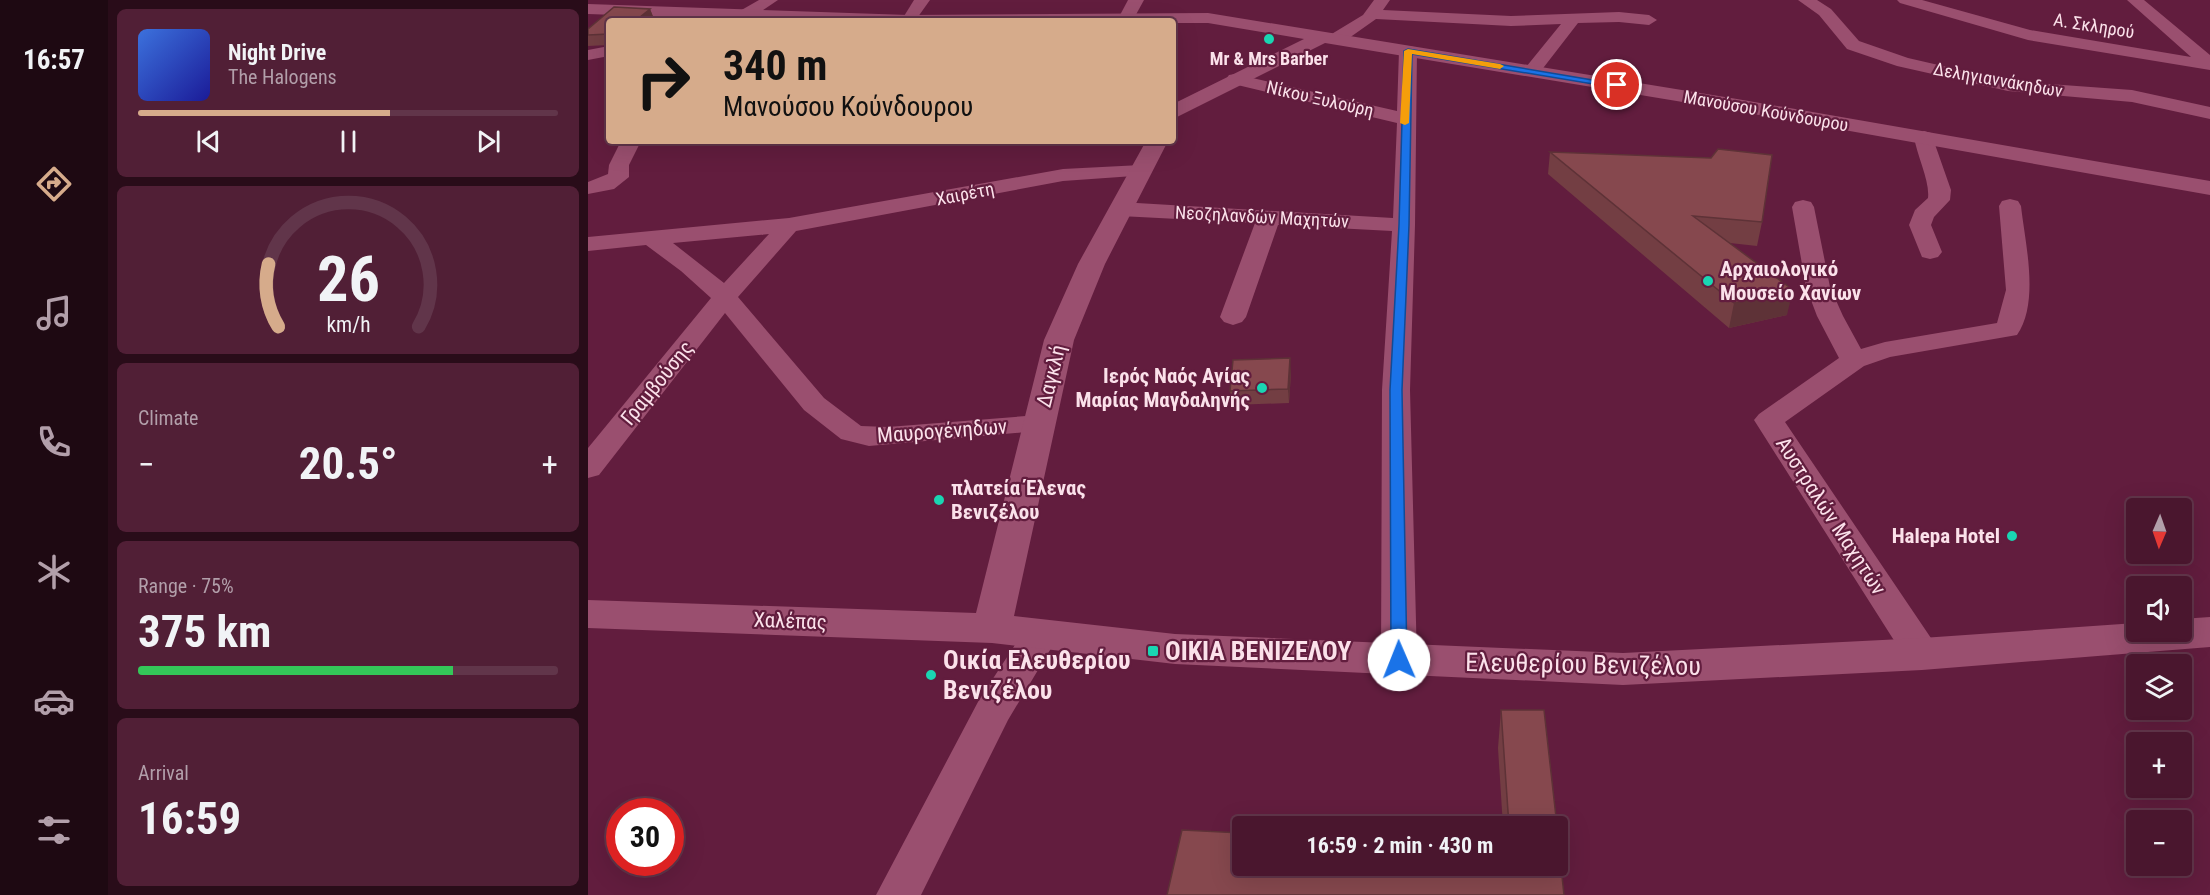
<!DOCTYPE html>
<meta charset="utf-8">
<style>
:root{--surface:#4a162e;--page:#511f36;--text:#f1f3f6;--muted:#b29faa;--line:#61354a;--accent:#d6ab8b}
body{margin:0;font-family:"Roboto Condensed",sans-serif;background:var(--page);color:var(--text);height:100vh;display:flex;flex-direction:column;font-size:22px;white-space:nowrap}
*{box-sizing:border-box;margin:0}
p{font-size:20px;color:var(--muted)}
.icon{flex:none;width:33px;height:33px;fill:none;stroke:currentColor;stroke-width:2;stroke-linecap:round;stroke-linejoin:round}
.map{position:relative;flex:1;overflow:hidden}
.details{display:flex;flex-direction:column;gap:9px;padding:9px;background:#290c19;width:480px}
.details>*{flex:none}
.guide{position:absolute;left:18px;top:18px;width:570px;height:126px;border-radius:6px;box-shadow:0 6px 24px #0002,0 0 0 2px var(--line);background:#d6ab8b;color:#111;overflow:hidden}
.needle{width:39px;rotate:182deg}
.tools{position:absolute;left:1538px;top:498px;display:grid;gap:12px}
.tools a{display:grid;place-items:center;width:66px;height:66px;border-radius:6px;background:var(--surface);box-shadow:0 6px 24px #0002,0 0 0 2px var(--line);font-size:30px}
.speed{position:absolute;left:18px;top:798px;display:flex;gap:12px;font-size:30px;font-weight:700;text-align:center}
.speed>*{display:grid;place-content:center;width:78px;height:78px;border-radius:50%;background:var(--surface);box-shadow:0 6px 24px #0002,0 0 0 2px var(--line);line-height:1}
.speed .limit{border:9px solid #d22;background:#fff;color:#111}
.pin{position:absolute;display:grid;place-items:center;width:51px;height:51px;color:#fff;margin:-26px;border:3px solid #fff;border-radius:50%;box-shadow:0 2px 6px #0007}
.me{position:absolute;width:66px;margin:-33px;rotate:359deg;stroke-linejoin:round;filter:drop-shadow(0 0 4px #0008)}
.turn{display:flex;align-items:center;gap:21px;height:126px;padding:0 18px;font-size:27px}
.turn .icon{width:78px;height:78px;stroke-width:2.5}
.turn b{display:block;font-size:42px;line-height:51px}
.big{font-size:45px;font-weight:700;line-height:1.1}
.details .widget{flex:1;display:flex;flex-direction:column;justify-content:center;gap:9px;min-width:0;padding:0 21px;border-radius:9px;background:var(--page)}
.details .dial{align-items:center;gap:0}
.dial svg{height:156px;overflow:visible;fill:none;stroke:var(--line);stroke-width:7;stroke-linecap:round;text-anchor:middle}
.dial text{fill:var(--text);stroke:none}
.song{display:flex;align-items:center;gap:18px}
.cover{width:72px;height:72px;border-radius:9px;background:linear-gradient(135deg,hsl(220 70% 55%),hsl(240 70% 35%))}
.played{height:6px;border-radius:3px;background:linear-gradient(90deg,var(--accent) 60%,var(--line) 60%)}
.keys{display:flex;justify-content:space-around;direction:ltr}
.heat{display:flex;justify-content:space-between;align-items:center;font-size:33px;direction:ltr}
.charge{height:9px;border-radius:4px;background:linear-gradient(90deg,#34c759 75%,var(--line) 0)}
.trip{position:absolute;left:644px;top:816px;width:336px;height:60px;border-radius:6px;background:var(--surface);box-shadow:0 6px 24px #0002,0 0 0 2px var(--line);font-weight:700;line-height:60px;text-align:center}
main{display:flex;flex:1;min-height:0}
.tabs{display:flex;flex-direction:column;width:108px;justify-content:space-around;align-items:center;background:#1e0912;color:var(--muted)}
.tabs .icon{width:42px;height:42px}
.tabs .on{color:var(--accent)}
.tabs b{font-size:27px;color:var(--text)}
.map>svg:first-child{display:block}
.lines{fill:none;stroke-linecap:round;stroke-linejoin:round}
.street{fill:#9a4f6f;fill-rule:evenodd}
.secondary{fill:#9a4f6f;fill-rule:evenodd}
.wall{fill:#733e43}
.shaded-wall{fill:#5e3237}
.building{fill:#86484e;stroke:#5e3237;stroke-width:1.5}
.route{fill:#1a73e8;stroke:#114b97;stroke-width:1.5}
.slow{fill:#f59e0b}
.poi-dot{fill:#1ad5b2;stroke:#621d3e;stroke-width:2}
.labels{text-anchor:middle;stroke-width:4.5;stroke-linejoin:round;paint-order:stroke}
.far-street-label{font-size:18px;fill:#fbe1ea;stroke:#621d3e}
.far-poi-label{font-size:18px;font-weight:bold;fill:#fbe1ea;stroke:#621d3e}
.poi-label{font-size:21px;font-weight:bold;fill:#fbe1ea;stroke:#621d3e;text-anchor:start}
.street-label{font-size:21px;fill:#fbe1ea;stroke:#621d3e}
.near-poi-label{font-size:26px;font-weight:bold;fill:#fbe1ea;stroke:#621d3e;text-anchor:start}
.near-street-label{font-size:26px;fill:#fbe1ea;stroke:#621d3e}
</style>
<main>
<nav class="tabs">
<b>16:57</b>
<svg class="icon on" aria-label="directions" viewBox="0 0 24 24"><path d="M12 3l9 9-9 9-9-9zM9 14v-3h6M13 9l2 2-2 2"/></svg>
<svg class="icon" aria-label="music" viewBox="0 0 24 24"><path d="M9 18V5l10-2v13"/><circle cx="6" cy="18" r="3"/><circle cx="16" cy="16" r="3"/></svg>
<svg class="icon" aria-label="phone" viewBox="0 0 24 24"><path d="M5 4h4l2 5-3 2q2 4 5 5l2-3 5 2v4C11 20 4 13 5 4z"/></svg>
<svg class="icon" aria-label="climate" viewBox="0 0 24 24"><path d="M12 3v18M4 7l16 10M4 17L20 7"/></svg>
<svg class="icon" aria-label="car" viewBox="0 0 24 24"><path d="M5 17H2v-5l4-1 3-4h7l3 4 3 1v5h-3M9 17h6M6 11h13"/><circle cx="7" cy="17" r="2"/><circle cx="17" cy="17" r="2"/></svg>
<svg class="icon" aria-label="filters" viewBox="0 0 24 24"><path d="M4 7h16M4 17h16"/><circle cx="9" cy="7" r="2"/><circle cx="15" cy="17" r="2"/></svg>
</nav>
<section class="details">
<div class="widget">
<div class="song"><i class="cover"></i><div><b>Night Drive</b><p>The Halogens</p></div></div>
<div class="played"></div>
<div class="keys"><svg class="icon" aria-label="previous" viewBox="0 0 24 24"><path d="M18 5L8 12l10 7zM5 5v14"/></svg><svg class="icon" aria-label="pause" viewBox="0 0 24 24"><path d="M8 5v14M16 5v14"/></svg><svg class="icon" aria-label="next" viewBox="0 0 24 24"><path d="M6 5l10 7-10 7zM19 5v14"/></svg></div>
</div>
<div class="widget dial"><svg viewBox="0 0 100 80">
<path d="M14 69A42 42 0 1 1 86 69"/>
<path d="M14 69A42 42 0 0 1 9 37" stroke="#d6ab8b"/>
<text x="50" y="56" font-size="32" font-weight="700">26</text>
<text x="50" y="72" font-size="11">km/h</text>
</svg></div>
<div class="widget"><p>Climate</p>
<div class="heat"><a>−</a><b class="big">20.5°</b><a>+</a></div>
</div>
<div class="widget"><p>Range · 75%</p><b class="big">375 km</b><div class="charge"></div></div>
<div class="widget"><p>Arrival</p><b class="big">16:59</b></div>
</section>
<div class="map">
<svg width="1622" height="895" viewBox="0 0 1622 895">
<rect width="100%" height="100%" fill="#621d3e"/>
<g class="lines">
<g class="street">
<polygon points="171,0 190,0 159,21 142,21 150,12"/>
<polygon points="326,0 342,0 327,21 313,21"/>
<polygon points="540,0 556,0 545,20 533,20 531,17"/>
<polygon points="786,0 802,0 795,10 923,16 1031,12 1061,15 1069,20 1061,25 1031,22 990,23 949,76 937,76 934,72 973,24 923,26 788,19 754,43 742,43 740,39 742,35 775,15"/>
<polygon points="1210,0 1229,0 1243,9 1271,41 1320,58 1420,81 1544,90 1622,107 1622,119 1544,102 1420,91 1309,66 1259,49 1231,15"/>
<polygon points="1309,0 1334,0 1442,30 1603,57 1539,0 1556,0 1622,55 1622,70 1440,40 1312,3"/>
<polygon points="21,46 21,56 0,60 0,50"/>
<polygon points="820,46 826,47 829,51 827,225 822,390 829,660 824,670 811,674 798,670 793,660 794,390 804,231 690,225 658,317 654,322 645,325 636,322 632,317 667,223 532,216 524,214 521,209 524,204 532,202 805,218 809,123 641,83 638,79 641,75 647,74 809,111 811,51 814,47"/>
<path d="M1336 131 1343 133 1363 190 1362 200 1346 217 1343 225 1354 252 1350 257 1342 259 1334 257 1321 225 1327 210 1340 198C1342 181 1329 156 1326 137L1329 133Z"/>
<polygon points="33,141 53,141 41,165 41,177 26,189 0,194 0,182 20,174 21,165"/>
<path d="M553 165 560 167 564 171 560 175 475 181 208 231 150 297 236 398 273 426 300 427 451 415 461 418 466 424 461 430 281 446 253 439 216 410 137 313 11 475 0 478V448L123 298 93 271 58 245 0 251V237L201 218 475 169ZM181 234 136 283 85 243Z"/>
<path d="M1422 199 1430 201 1433 206C1437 243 1452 302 1429 335L1302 357 1276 366 1197 422 1347 644 1352 654 1347 664 1334 668 1321 664 1166 420 1171 414 1251 358 1229 316 1218 287 1204 207 1207 202 1215 200 1223 202 1226 207 1242 287 1255 316 1273 349 1297 342 1409 323 1418 290 1411 206 1414 201Z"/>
<polygon points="453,621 466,625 471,635 420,720 333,895 288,895 391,700 440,625"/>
</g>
<g class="secondary">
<polygon points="0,4 320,15 620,13 1149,99 1622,181 1622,195 1149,111 737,43 585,119 585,104 716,39 620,23 585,23 585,21 195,21 0,14"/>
<polygon points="558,141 580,141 517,264 486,340 426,616 587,634 1035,653 1334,638 1548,623 1548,632 1593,632 1593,619 1622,617 1622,647 1334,670 1035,685 587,664 404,643 0,628 0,600 388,613 456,340 490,264"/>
</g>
</g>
<g class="wall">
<polygon points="26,7 62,9 66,19 63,21 21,21 21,45 0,46 0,29"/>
<polygon points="962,152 1174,222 1169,246 1142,243 1199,315 1141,328 960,174"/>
<polygon points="703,372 701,403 644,405 642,391"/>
<polygon points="913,710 969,826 915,826 910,748"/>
</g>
<g class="shaded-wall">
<polygon points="62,9 66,19 63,21 47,21"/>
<polygon points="1205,290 1199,315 1141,328 1146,303"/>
<polygon points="702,358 703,372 701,403 700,389"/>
</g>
<g class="building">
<polygon points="26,7 62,9 47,21 21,21 21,34 0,35 0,29"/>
<polygon points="1130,149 1184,155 1174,222 1105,216 1205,290 1146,303 962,152 1123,158"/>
<polygon points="702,358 700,389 642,391 645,360"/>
<polygon points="913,710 956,710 969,826 921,826"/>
<polygon points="969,829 976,895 579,895 594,830 654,833 654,866 969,866"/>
</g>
<polygon class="route" points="820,49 1034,85 1029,88 824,54 821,225 814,390 819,660 817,665 811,667 805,665 803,660 802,390 811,225 816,51"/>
<polygon class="slow" points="820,49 912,64 916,66 912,69 824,54 821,123 817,125 812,123 816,51"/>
<g class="poi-dot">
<circle cx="681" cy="39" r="6"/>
<circle cx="1120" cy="281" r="6"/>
<circle cx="674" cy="388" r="6"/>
<circle cx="351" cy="500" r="6"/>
<circle cx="1424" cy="536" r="6"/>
<rect x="559" y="645" width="12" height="12" rx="3"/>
<circle cx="343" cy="675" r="6"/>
</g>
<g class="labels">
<g class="far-street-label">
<text transform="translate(1506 26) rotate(9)" y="6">Α. Σκληρού</text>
<text transform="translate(1410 80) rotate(10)" y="6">Δεληγιαννάκηδων</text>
<text transform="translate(732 99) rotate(13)" y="6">Νίκου Ξυλούρη</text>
<text transform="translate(1178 111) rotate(10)" y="6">Μανούσου Κούνδουρου</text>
<text transform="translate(377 194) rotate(-11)" y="6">Χαιρέτη</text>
<text transform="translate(674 217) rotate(3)" y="6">Νεοζηλανδών Μαχητών</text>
</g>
<g class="far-poi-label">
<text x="681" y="65">Mr &amp; Mrs Barber</text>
</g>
<g class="poi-label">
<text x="1132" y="276">Αρχαιολογικό<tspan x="1132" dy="24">Μουσείο Χανίων</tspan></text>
<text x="662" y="383" text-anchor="end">Ιερός Ναός Αγίας<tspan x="662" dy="24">Μαρίας Μαγδαληνής</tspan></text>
<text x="363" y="495">πλατεία Έλενας<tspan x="363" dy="24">Βενιζέλου</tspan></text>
<text x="1412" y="543" text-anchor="end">Halepa Hotel</text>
</g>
<g class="street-label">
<text transform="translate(463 376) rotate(-76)" y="7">Δαγκλή</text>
<text transform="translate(69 383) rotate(-51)" y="7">Γραμβούσης</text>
<text transform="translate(354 431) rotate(-4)" y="7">Μαυρογένηδων</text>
<text transform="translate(1243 516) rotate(57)" y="7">Αυστραλών Μαχητών</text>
<text transform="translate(202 621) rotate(2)" y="7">Χαλέπας</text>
</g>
<g class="near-poi-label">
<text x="577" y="660">ΟΙΚΙΑ ΒΕΝΙΖΕΛΟΥ</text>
<text x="355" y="669">Οικία Ελευθερίου<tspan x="355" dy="30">Βενιζέλου</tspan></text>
</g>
<g class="near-street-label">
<text transform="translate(995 664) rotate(1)" y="9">Ελευθερίου Βενιζέλου</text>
</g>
</g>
</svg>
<div class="tools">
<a><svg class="needle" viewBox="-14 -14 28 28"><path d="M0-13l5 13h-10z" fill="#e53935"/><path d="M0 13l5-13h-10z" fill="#b29faa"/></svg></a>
<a><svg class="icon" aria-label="sound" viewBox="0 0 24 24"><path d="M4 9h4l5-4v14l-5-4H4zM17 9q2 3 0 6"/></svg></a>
<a><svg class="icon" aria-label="layers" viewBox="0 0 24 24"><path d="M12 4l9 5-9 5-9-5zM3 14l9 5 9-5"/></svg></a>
<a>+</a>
<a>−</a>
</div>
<div class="speed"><div class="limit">30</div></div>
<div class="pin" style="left:1029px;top:85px;background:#d93025"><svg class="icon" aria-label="arrive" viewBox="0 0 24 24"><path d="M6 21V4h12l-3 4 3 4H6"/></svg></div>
<svg class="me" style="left:811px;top:660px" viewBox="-20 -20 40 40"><circle r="19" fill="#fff"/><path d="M0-13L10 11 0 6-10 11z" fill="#1a73e8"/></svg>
<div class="trip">16:59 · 2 min · 430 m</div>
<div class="guide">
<div class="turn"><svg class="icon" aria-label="right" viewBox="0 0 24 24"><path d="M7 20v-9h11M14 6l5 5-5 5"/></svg><div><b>340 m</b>Μανούσου Κούνδουρου</div></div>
</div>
</div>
</main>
